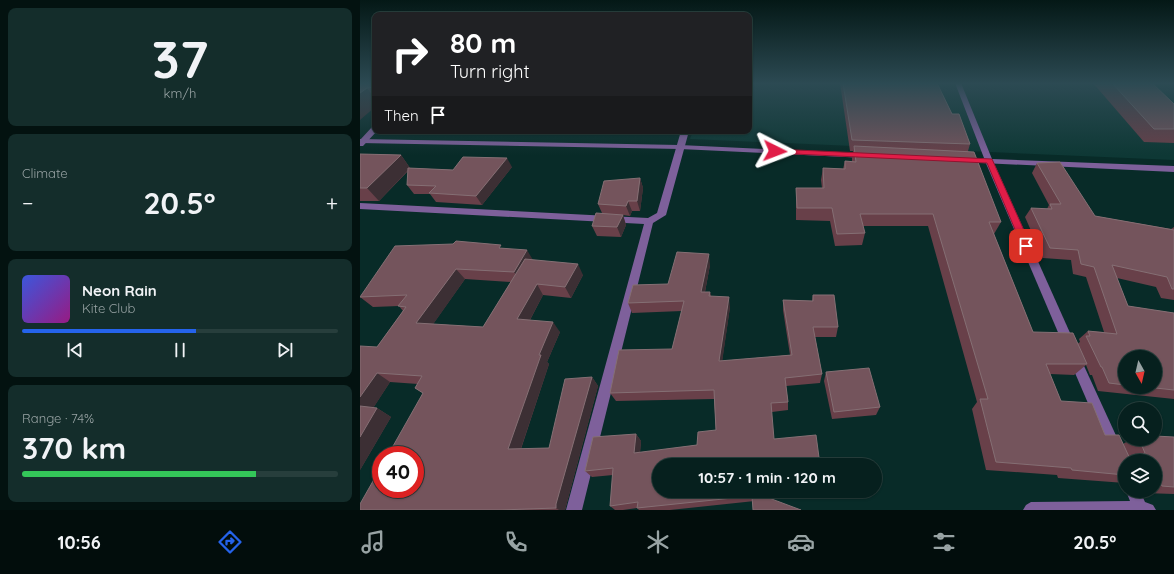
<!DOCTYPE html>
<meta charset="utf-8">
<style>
:root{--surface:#06201e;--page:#142d2b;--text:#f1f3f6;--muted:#98a3a4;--line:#273e3c;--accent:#2563eb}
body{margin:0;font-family:Quicksand,sans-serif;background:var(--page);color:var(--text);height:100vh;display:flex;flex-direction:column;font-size:15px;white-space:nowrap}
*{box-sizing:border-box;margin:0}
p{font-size:13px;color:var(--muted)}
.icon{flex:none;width:22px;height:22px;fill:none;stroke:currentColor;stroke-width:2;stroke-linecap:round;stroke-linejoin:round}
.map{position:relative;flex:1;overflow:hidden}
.details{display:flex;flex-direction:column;gap:8px;padding:8px;background:#031210;width:360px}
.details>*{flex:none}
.banner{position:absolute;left:12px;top:12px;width:380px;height:122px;border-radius:8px;box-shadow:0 1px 3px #0004,0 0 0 1px var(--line);background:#202124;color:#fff;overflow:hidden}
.needle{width:26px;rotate:172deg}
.tools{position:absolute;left:758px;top:350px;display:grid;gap:8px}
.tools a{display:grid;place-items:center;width:44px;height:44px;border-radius:50%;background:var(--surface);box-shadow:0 1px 3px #0004,0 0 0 1px var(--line);font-size:20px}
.speed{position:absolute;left:12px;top:446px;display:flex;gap:8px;font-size:20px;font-weight:700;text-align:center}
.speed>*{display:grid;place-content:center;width:52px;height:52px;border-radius:50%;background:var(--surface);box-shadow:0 1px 3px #0004,0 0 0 1px var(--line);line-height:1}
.speed .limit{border:6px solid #d22;background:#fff;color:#111}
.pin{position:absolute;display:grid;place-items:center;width:34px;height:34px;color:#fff;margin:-17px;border-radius:8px;box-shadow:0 2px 6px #0006}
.me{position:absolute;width:44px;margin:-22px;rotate:93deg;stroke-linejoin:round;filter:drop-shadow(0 0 3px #0008)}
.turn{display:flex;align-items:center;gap:14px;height:84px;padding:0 12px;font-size:18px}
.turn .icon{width:52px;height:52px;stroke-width:2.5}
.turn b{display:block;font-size:28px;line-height:34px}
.then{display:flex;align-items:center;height:38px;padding:0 12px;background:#0003;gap:8px;font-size:15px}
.big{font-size:30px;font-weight:800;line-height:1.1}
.details .card{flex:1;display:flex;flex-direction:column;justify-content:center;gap:6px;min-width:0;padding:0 14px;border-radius:8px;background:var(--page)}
.details .dial{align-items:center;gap:0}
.dial b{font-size:52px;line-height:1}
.song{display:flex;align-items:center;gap:12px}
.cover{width:48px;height:48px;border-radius:6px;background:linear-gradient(135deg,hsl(230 70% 55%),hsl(310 70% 35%))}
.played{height:4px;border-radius:2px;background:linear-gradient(90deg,var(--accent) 55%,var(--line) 55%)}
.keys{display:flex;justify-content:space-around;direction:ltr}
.heat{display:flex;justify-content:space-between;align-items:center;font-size:22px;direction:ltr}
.charge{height:6px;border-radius:3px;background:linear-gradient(90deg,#34c759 74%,var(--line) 0)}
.trip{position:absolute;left:292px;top:458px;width:230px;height:40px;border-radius:20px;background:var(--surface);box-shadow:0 1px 3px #0004,0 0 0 1px var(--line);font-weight:800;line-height:40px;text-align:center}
.tabs{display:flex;height:64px;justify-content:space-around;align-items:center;background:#020d0c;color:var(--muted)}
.tabs .icon{width:28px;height:28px}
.tabs .active{color:var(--accent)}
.tabs b{font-size:18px;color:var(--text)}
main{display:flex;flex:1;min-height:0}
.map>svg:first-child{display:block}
.built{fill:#0e3835}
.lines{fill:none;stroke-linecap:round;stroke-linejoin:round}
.minor{fill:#7e609b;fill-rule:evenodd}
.tertiary{fill:#7e609b;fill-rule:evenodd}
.wall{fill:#684049;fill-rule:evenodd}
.shaded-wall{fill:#3c2f34}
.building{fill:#74545c;stroke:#856f74}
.route{fill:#e11d48;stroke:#92132f}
</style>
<main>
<section class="details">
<div class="card dial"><b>37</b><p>km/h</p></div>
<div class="card"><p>Climate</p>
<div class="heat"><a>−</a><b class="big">20.5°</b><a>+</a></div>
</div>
<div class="card">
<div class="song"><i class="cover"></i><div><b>Neon Rain</b><p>Kite Club</p></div></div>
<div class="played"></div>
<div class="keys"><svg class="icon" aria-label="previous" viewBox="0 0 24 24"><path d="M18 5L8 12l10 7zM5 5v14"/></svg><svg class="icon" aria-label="pause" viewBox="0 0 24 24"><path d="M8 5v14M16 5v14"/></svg><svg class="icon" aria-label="next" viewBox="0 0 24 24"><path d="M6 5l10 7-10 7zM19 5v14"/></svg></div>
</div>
<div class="card"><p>Range · 74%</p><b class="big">370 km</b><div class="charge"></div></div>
</section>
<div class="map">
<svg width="814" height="510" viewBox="0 0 814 510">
<rect width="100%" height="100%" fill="#082b28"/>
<polygon class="built" points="389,83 814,83 814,160 330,139 333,131 389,131"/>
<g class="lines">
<g class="minor">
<polygon points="12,127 15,127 15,131 17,131 3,146 0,146 0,140"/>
<polygon points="321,131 329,131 306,215 293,223 222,510 206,510 284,224 0,209 0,203 288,218 297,213"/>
<polygon points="629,158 633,161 715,344 713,348 709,349 705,348 703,344 625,161"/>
<polygon points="715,354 719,355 759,442 761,447 759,452 754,454 749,452 709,359 711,355"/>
<polygon points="766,491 780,491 785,502 793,505 796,510 663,510 666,505 671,502 770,501"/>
</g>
<g class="tertiary">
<polygon points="595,83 601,83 632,159 814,166 814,172 601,162 601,158 624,158"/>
<polygon points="0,139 320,145 506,154 510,156 506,158 320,149 0,143"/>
</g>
</g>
<g class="wall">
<polygon points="0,83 15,83 15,107"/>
<path d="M480 83H577L592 114 610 144 608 151 641 222 634 234 673 332 717 344 720 342 719 339 728 331 744 332 726 277 713 274 711 260 683 258 665 217 671 208 687 209 689 205 672 173 677 163 735 216 811 229 814 227V300L801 298 796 287 757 278 768 306 814 313V399L738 391 732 375H730L726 365 714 375 690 374 701 401 745 435 763 444 771 439H795L814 437V494L784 493 783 491H795V461H765V483L698 478 697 475 626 470 612 409 617 402 568 226H503L505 233 502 245 475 246 470 221 436 220V188H462L461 180 463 168 483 169 485 161 492 162V158L493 151H490ZM765 357 795 387H765Z"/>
<polygon points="733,83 792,83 814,104 814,143 784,142"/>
<polygon points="153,131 179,131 179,132 154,133"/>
<polygon points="280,131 316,131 316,132"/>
<polygon points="0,154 41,155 50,168 93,170 152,167 122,205 76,202 70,194 54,194 47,185 48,171 19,201 0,201"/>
<polygon points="280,178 283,188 280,211 272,211 270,216 263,215 266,225 261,237 237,236 232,226 242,213 238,204"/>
<path d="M143 248 173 260 223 275 211 298 183 295 170 320 200 332 187 362 189 364 161 449 189 448 232 377 238 386 205 510H0L63 393 55 388 58 384 30 382 13 408H17L31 417 0 470 17 347 43 311 39 306 13 307 0 297ZM105 279 151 282 123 327 73 324Z"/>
<polygon points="350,265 345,292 350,292 351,296 370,307 362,361 430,355 423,310 423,300 452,301 453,295 478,327 476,337 455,337 462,374 460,383 426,386 428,402 428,410 412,412 299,491 463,491 462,494 310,510 279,510 277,508 263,510 255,510 250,506 253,475 232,477 225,471 276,434 281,441 280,453 337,445 356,430 354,399 256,401 250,393 312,349 322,311 272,313 268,303"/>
<polygon points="466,372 520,407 516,415 472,419 464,381"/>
</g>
<g class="shaded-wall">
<polygon points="7,88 15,99 15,107 0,120 0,93"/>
<polygon points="41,155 50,168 19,201 7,188"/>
<polygon points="147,158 152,167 122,205 116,196"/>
<polygon points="280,178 283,188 280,211 277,201"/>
<polygon points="268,201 272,211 270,216 266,206"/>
<polygon points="263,215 266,225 261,237 257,227"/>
<polygon points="167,250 173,260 161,282 154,272"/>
<polygon points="349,254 350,265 343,302 341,292"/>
<polygon points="218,264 223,275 211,298 205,287"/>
<polygon points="96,269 105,279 67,333 56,323"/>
<polygon points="177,284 183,295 165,329 157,319"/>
<polygon points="369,297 370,307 361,370 359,361"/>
<polygon points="193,322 200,332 187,362 189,364 158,457 148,449 179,355"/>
<polygon points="17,373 30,382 10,413 0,408 0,397"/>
<polygon points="232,377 238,386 205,510 199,510 196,508 196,504"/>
<polygon points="17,408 31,417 0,470 0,437"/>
<polygon points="276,434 281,441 279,460 274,453"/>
</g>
<g class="building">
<polygon points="0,83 15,83 15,87 7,88 0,93"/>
<polygon points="483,83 577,83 592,114 599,114 610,144 492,140"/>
<polygon points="752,83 792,83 814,104 814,129 794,129"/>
<polygon points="494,146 614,152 641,222 629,222 673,332 713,333 727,364 686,364 701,401 732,403 745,435 759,435 771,461 765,461 765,475 712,470 711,468 636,462 620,399 628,399 573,214 500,214 505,233 477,234 472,208 437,208 436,188 464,188 463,168 485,169 485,161 496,162"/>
<polygon points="0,154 41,155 7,188 0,188"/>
<polygon points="103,157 147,158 116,196 69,193 76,186 47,185 48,168 93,170"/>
<polygon points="700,162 735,216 814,230 814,289 812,289 807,277 752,265 768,306 814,313 814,390 786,387 795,387 795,357 765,357 765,385 749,383 742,367 741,367 726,336 730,336 728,331 757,334 734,267 721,264 718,250 690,248 671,208 692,209 690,204 701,204 677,163"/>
<polygon points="280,178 277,201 268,201 266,206 238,204 244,181"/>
<polygon points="236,213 263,215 257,227 232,226"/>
<polygon points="96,241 141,245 139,248 167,250 154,272 96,269 56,323 123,327 165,259 218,264 205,287 177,284 157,319 193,322 179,355 181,355 148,449 189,448 205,379 232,377 196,504 196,508 140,510 0,510 0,504 21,467 21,489 55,489 55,455 28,455 63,393 55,388 62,376 17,373 0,397 0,346 17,347 46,307 38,306 47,295 0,297 35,246 93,244"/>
<polygon points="317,252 349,254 341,292 350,292 349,296 369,297 359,361 432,355 423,300 453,301 453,295 474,295 478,327 453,327 462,374 425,378 428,402 411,403 414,439 456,435 460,465 299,465 299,491 437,491 401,495 441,510 393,510 392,496 277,508 278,502 250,506 253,468 225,471 233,437 276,434 274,453 337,445 338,432 356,430 354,390 250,393 259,350 312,349 324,301 268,303 273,285 308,284"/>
<polygon points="509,368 520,407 474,412 466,372"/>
<polygon points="0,406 17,408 0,437"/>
<polygon points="795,436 814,437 814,487 802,486 797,477 795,477 795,461 783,461 783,454 785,453 779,439 795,439"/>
</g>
<linearGradient id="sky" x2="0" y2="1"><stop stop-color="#041816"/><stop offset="0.54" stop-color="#2c4a53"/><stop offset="1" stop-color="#2c4a53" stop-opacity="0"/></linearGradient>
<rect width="814" height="155" fill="url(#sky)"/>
<polygon class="route" points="415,149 632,159 671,246 666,249 662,246 627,163 412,153 412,150"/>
</svg>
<div class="tools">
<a><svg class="needle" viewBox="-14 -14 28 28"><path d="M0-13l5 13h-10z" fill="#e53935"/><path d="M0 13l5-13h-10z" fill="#98a3a4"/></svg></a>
<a><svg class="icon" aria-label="search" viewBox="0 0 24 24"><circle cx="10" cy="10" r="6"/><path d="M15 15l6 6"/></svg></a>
<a><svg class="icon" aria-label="layers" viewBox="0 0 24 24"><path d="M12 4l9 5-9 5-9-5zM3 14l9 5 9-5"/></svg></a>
</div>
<div class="speed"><div class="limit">40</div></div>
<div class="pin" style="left:666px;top:246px;background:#d93025"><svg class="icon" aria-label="arrive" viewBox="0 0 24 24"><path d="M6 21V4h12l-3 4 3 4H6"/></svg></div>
<svg class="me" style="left:415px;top:151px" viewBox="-20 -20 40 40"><path d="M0-17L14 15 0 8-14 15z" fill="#e11d48" stroke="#fff" stroke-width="4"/></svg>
<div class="trip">10:57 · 1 min · 120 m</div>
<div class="banner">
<div class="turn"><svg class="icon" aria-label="right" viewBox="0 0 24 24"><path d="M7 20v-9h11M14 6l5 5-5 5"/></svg><div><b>80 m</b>Turn right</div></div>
<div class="then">Then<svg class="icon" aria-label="arrive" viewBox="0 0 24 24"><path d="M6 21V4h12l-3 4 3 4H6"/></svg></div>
</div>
</div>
</main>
<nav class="tabs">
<b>10:56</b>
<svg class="icon active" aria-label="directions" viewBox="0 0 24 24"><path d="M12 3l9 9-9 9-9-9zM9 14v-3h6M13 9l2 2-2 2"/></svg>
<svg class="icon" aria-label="music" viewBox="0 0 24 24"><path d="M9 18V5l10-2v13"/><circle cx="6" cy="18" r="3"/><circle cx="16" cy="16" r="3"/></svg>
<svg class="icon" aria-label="phone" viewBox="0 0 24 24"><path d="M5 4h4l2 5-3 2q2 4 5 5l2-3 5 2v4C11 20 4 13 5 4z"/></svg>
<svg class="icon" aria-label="climate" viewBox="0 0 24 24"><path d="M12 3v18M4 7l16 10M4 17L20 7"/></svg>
<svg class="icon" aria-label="car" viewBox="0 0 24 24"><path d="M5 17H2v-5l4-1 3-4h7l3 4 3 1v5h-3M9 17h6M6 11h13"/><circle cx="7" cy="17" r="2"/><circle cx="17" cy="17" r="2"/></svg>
<svg class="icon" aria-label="filters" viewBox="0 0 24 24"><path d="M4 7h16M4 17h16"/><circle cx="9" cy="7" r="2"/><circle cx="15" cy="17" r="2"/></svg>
<b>20.5°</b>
</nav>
